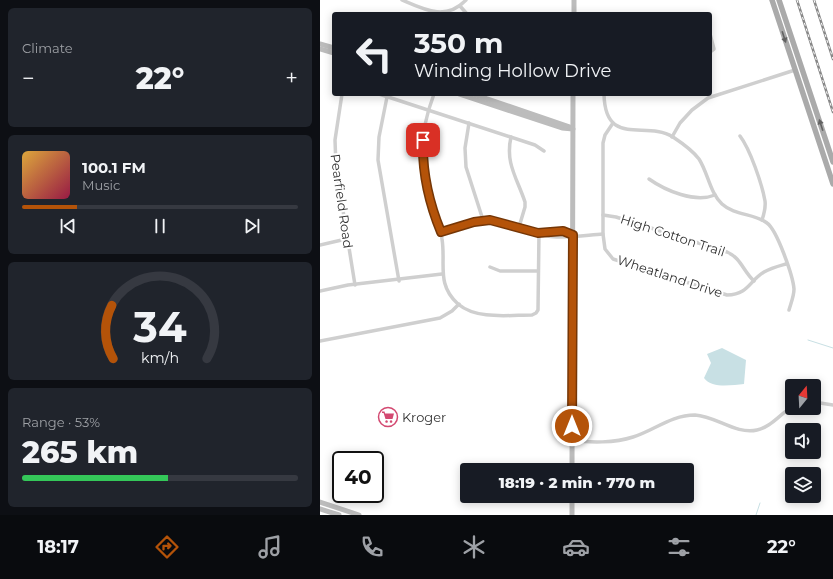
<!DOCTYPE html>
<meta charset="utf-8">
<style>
:root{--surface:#171b24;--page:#20242c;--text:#f1f3f6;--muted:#9ea1a6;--line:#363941;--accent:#b45309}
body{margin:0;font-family:Montserrat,sans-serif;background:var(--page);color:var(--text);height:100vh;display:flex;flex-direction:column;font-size:15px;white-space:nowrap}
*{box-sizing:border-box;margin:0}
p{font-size:13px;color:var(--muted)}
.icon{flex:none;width:22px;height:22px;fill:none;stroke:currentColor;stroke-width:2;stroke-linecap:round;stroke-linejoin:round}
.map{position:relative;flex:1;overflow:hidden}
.panel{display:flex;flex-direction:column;gap:8px;padding:8px;background:#0d0f14;width:320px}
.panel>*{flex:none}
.banner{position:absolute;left:12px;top:12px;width:380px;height:84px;border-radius:4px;box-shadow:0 2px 10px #0003;background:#171b24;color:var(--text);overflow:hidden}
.needle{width:26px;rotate:18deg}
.tools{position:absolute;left:465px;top:379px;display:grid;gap:8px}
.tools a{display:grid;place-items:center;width:36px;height:36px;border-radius:4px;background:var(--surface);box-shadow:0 2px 10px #0003;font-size:20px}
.speed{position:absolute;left:12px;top:451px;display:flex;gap:8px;font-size:20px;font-weight:700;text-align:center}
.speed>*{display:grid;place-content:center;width:52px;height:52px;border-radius:50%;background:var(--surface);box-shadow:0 2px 10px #0003;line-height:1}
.speed .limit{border:2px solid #111;border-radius:6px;background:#fff;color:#111}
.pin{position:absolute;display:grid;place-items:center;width:34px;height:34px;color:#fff;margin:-17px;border-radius:8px;box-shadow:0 2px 6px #0006}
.me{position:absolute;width:44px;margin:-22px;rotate:0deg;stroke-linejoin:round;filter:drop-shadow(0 0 3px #0008)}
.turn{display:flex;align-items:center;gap:14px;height:84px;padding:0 16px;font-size:18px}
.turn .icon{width:52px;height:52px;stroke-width:2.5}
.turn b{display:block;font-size:28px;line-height:34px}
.big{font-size:30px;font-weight:800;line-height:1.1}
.panel .widget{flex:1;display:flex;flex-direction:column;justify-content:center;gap:6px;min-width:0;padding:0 14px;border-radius:6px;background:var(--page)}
.panel .dial{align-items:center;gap:0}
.dial svg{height:104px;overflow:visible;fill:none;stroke:var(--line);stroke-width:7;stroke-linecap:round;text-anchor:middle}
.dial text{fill:var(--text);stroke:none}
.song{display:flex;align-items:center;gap:12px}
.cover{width:48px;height:48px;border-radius:6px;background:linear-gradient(135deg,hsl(40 70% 55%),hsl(340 70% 35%))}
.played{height:4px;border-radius:2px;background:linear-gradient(90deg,var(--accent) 20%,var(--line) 20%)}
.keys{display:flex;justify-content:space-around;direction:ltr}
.heat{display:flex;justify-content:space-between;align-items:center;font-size:22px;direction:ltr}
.charge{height:6px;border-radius:3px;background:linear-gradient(90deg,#34c759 53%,var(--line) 0)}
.trip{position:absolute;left:140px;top:463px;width:234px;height:40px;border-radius:4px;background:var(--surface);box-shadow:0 2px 10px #0003;font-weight:800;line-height:40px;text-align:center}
.dock{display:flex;height:64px;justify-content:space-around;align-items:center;background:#090b0e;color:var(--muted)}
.dock .icon{width:28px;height:28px}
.dock .current{color:var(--accent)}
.dock b{font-size:18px;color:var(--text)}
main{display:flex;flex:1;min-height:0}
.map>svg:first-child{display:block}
.water{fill:#c8e0e4}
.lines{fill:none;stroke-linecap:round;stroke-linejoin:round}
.stream{stroke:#c8e0e4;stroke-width:1}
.street{stroke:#cfcfcf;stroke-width:3.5}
.secondary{stroke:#bcbcbc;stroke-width:5}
.primary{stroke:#aaa;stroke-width:5.5}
.rail-casing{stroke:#878787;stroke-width:2.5}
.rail{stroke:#fff;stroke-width:1;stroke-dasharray:3;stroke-linecap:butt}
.oneway{fill:#626262}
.route-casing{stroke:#753606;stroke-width:10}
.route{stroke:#b45309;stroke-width:7}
.labels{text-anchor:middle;stroke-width:4;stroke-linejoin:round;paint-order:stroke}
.street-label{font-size:13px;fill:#323232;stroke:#fff}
.poi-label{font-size:13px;fill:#323232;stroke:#fff;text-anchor:start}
</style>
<main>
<section class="panel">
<div class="widget"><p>Climate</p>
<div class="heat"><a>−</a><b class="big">22°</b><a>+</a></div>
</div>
<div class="widget">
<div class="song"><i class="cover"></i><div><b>100.1 FM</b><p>Music</p></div></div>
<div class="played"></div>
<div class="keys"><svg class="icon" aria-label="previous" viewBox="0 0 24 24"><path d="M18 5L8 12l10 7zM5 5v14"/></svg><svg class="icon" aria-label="pause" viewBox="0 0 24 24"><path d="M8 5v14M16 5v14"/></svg><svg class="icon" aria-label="next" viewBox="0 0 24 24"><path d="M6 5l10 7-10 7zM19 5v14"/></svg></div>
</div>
<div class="widget dial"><svg viewBox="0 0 100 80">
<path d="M14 69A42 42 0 1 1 86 69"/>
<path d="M14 69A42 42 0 0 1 13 28" stroke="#b45309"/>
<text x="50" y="56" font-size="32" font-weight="700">34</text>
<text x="50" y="72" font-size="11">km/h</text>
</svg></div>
<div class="widget"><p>Range · 53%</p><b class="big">265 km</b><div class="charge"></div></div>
</section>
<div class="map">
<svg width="513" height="515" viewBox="0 0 513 515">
<rect width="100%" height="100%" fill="#fff"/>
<path class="water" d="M402 348 426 360 424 384C412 385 392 389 384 378L391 363 387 354Z"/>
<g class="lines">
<g class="stream">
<polyline points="488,340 513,348"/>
<polyline points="436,515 440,503"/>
</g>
<g class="street">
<path d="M82 0C105 10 126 21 146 0"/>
<polyline points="140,6 147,14"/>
<polyline points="376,14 377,14"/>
<polyline points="390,34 394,49 390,52"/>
<polyline points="22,94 15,140 16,167 35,285"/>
<polyline points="59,94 215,145 224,151"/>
<path d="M114 94C103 123 98 156 106 186 111 204 120 221 122 239 126 264 116 284 138 304 157 320 189 315 212 315L216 313 218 310 219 233"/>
<path d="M284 94C285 148 326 120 353 137 362 143 373 151 379 159 388 173 390 193 402 204 415 216 434 213 447 223 457 230 473 276 474 289 474 296 471 303 469 310"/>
<polyline points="67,97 59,137 58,160 79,281"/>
<polyline points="149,123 145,148 146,167 163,220"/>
<path d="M293 123 285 135 283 143V234L285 249 293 259 407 295C429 294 429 281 444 272 451 268 459 266 466 264"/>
<path d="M420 136C430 149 442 184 445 201 446 208 444 214 442 220"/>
<path d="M191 137C185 163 197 178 205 202V207L199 227"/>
<polyline points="352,137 360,123 372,110 388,98 475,70"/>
<path d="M329 179C346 191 375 203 395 195"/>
<path d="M283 215 296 217 407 252C421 258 423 271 434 281"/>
<path d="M121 232C137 228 155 219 172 220 191 221 209 232 228 236 243 239 267 235 283 234"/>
<polyline points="220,232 243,231 252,235"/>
<polyline points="0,245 26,239"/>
<polyline points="170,267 180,271 218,271"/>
<polyline points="0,291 28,285 122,274"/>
<polyline points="0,341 120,318 132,311 139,304"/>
<polyline points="494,402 513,405"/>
<path d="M252 440C270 443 295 443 313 437 335 430 351 415 375 415 396 416 416 435 437 430 451 427 460 414 472 407"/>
</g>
<g class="secondary">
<polyline points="254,14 254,0"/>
<polyline points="0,44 14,48"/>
<polyline points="0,49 14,53"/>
<polyline points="139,94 242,128 253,129"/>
<polyline points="153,94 250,127"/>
<polyline points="252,470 253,94"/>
<polyline points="252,496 252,515"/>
<polyline points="0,502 39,515"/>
<polyline points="0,509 19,515"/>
</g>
<g class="primary">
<polyline points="452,0 513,184"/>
<polyline points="459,0 513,162"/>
</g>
<g class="rail-casing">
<g id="rail">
<polyline points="477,0 513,112"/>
<polyline points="494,0 513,59"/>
</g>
</g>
<use href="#rail" class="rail"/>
</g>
<defs><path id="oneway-solid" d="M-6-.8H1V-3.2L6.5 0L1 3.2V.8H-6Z"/></defs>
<g class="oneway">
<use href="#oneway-solid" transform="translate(464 37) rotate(72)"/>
<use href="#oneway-solid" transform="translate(501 125) rotate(-108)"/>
</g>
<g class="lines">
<g class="route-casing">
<path id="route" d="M103 140C102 173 109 203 121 232L154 222 170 220 218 233 243 231 253 235 252 426"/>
</g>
<use href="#route" class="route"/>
</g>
<defs>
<g id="supermarket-ring" transform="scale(1)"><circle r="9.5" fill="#fff" stroke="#d34971" stroke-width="1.5"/><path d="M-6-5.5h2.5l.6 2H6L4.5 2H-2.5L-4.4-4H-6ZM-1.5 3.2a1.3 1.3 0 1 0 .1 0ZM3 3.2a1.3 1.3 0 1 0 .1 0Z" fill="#d34971"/></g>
</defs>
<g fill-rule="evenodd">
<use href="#supermarket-ring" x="68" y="417"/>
</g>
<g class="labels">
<g class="street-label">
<text transform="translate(22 201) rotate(82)" y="5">Pearfield Road</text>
<text transform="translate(353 235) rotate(18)" y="5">High Cotton Trail</text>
<text transform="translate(350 276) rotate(18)" y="5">Wheatland Drive</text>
</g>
<g class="poi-label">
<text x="82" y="422">Kroger</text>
</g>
</g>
</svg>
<div class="tools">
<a><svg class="needle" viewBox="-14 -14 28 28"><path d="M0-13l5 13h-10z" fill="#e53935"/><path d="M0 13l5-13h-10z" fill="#9ea1a6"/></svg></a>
<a><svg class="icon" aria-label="sound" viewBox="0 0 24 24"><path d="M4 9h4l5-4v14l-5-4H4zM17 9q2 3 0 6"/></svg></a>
<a><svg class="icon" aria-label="layers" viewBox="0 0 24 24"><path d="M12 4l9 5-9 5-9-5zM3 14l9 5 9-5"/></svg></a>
</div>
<div class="speed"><div class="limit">40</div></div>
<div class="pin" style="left:103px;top:140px;background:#d93025"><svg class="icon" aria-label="arrive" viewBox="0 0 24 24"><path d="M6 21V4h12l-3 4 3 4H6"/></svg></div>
<svg class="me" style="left:252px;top:426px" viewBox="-20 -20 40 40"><circle r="17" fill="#b45309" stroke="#fff" stroke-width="3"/><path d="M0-11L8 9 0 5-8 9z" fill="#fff"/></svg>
<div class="trip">18:19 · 2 min · 770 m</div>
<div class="banner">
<div class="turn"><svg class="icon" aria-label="left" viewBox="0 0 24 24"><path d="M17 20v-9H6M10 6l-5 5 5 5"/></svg><div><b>350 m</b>Winding Hollow Drive</div></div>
</div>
</div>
</main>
<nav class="dock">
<b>18:17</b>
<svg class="icon current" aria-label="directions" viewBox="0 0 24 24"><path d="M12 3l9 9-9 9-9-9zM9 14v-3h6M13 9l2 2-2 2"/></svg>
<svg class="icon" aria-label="music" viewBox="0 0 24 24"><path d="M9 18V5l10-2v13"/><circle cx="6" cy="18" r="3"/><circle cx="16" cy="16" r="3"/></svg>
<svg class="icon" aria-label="phone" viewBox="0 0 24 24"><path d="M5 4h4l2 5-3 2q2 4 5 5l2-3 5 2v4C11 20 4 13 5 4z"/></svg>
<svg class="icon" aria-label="climate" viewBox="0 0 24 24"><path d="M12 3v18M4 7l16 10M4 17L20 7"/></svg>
<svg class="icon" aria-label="car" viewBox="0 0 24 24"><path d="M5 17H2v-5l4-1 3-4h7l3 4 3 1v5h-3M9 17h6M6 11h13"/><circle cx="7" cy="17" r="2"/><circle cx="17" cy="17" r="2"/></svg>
<svg class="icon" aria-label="filters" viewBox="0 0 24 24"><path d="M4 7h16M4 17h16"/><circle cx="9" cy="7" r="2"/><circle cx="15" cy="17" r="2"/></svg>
<b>22°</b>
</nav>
